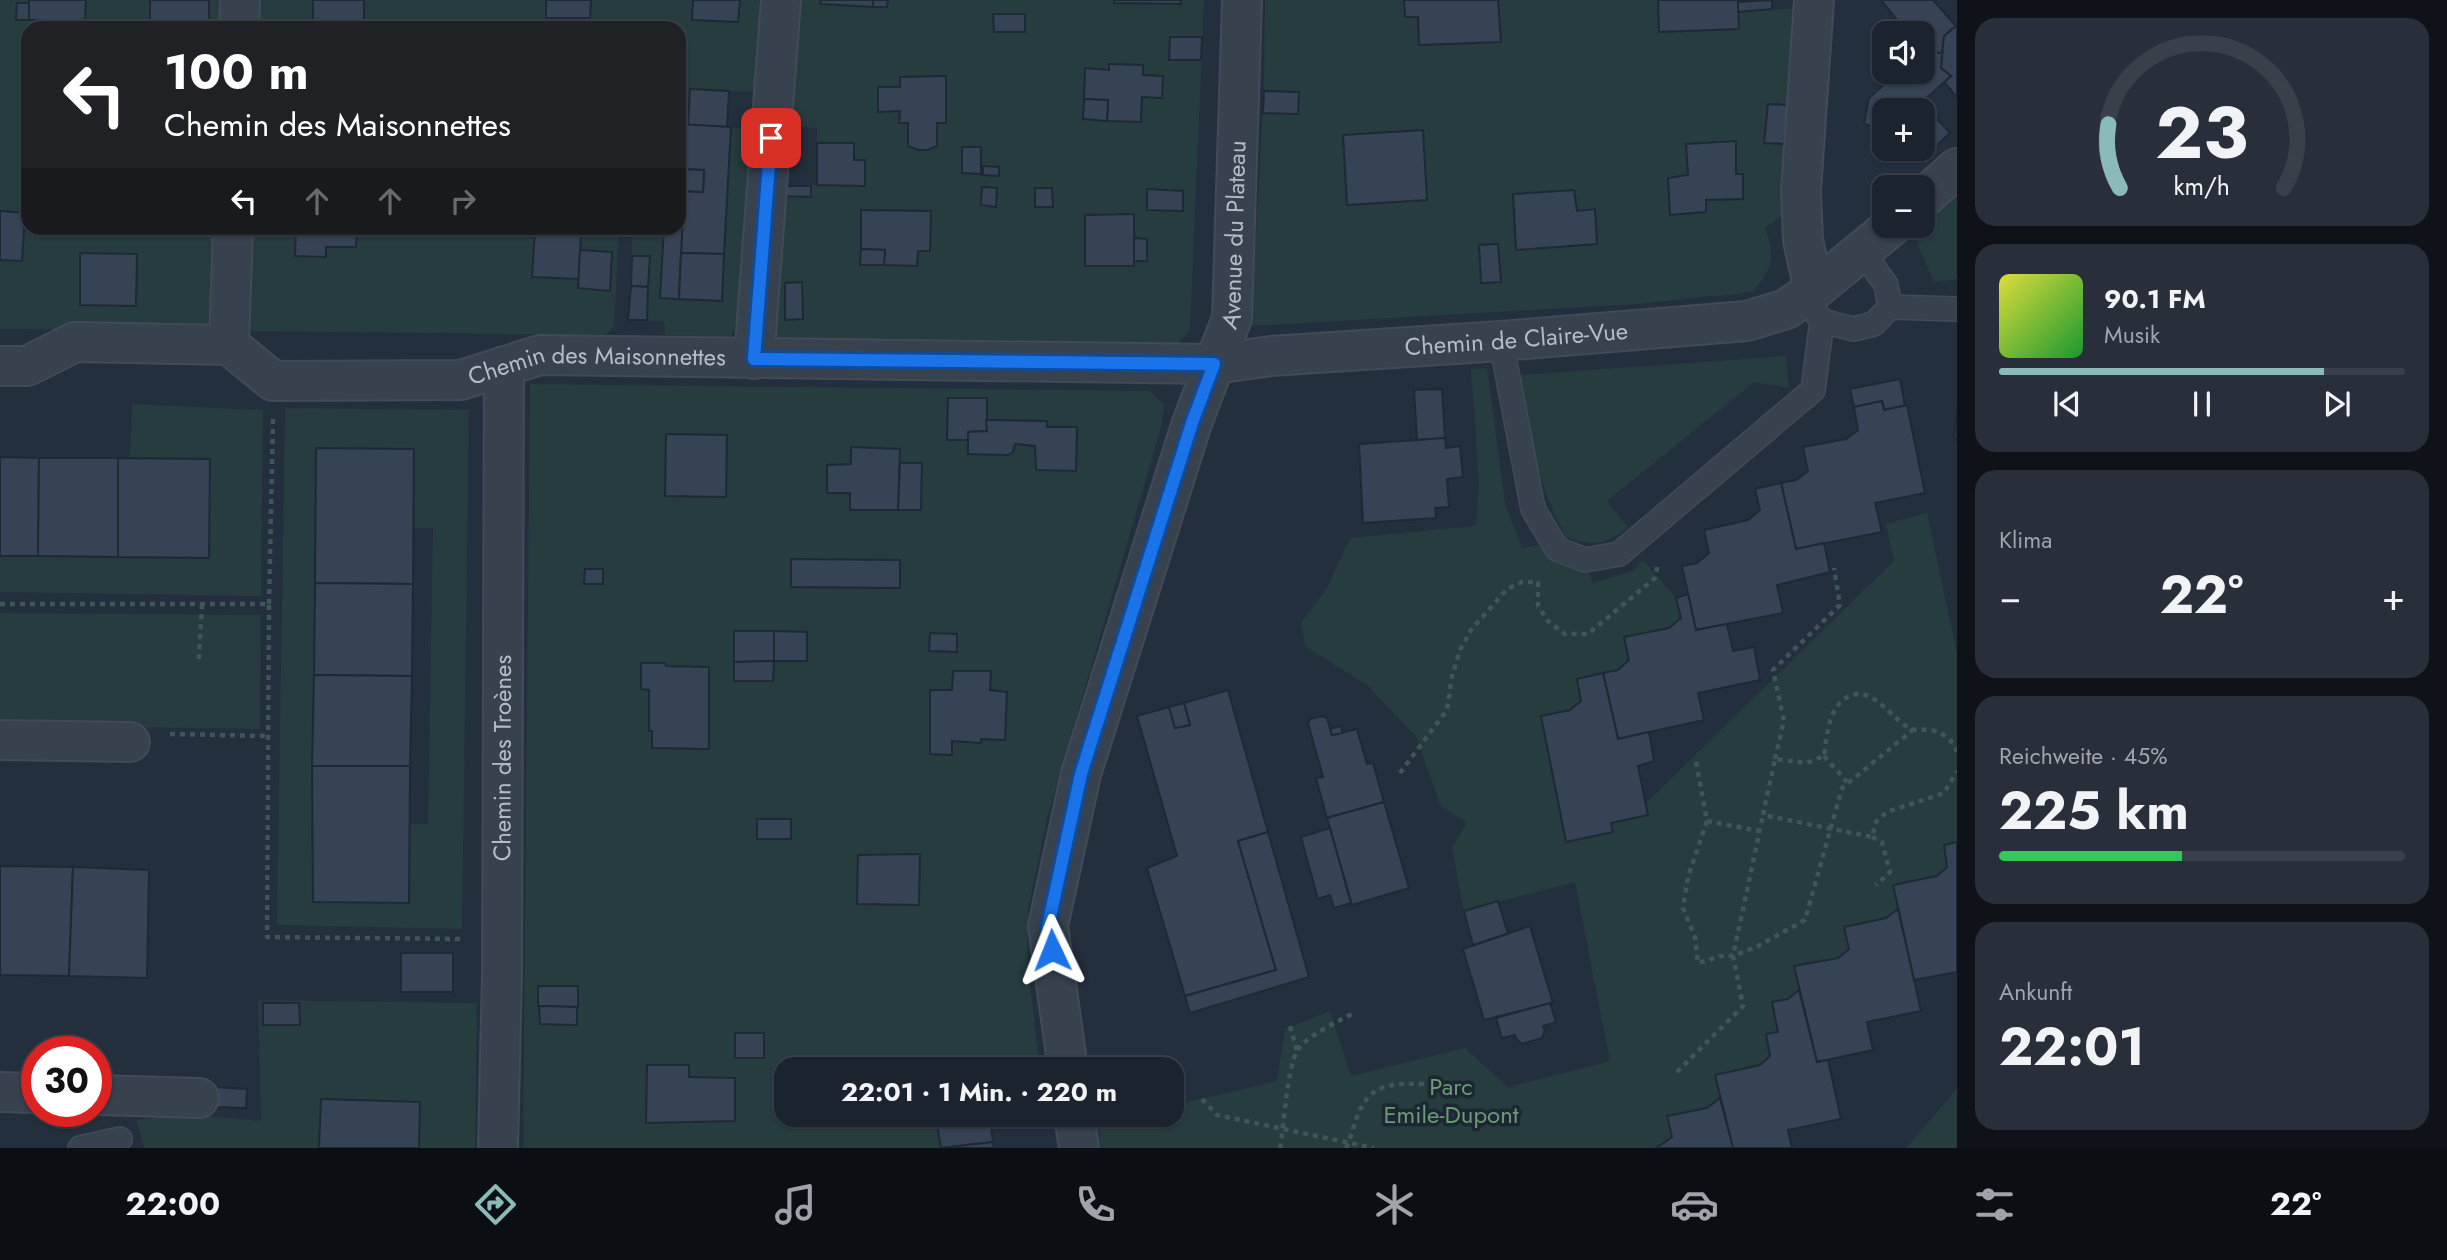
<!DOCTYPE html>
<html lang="de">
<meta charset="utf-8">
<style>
:root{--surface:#1b232e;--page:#282f3a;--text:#f1f3f6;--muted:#a0a4aa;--line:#39404a;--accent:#8bbbb9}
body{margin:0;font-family:Jost,sans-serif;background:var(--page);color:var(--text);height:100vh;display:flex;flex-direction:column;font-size:26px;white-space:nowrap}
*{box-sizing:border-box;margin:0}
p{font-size:23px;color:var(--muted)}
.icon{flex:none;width:38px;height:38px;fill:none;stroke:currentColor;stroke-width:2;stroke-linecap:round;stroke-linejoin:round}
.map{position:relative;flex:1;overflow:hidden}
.details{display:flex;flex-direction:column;gap:18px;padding:18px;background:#0f1319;width:490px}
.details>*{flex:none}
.hud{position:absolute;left:21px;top:21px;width:665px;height:214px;border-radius:21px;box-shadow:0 2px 5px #0004,0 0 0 2px var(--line);background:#202124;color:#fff;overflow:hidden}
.buttons{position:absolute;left:1872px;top:21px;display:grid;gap:14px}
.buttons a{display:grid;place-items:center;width:63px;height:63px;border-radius:14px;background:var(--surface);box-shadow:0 2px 5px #0004,0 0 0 2px var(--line);font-size:35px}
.speed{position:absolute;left:21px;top:1036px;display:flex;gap:14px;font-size:35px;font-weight:700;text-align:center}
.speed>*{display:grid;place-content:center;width:91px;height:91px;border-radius:50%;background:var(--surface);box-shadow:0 2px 5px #0004,0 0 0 2px var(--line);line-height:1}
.speed .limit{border:10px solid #d22;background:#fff;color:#111}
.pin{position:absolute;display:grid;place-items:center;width:60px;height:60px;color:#fff;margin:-30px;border-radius:14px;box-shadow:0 4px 10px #0006}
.me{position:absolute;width:77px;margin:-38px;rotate:358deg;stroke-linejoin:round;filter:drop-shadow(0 0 5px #0008)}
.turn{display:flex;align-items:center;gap:24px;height:147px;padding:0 28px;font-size:32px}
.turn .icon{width:91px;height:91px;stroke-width:2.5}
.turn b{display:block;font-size:49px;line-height:60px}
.lanes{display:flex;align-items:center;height:66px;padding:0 28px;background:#0003;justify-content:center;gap:35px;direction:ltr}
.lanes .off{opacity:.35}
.big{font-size:52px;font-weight:700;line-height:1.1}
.details .card{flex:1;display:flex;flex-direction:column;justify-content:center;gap:10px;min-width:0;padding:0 24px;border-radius:21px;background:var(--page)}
.details .dial{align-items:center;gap:0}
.dial svg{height:182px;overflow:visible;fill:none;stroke:var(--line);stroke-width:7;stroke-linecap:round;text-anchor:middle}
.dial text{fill:var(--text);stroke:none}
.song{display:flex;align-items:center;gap:21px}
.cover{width:84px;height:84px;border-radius:10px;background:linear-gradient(135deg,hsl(60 70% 55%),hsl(130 70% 35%))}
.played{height:7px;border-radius:4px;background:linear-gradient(90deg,var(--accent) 80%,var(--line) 80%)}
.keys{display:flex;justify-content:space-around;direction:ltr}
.heat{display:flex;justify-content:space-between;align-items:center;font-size:38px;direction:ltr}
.charge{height:10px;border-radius:5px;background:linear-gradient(90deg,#34c759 45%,var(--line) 0)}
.trip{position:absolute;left:774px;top:1057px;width:410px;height:70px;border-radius:21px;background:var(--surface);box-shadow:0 2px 5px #0004,0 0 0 2px var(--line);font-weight:700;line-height:70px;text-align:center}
.dock{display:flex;height:112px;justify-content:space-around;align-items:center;background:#0b0e12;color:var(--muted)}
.dock .icon{width:49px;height:49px}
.dock .active{color:var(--accent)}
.dock b{font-size:32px;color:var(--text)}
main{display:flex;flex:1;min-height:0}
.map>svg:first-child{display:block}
.green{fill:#263c3f;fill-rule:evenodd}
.building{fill:#364354;stroke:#1f2835;stroke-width:2}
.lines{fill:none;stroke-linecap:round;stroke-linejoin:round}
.service-casing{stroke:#414a57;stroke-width:26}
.minor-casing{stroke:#414a57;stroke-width:42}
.path{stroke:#3f5557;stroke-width:4.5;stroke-dasharray:5 5;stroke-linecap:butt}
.service{stroke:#38414e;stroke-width:23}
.minor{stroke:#38414e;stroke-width:38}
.route-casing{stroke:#114b97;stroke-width:18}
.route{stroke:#1a73e8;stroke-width:12}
.labels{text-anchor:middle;stroke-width:7;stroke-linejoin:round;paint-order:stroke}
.street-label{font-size:24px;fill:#b4bcc9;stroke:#1d2633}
.park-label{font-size:24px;fill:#6b9a76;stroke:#1d2633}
</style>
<main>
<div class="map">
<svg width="1957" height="1148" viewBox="0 0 1957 1148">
<rect width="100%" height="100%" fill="#242f3e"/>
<g class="green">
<polygon points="0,0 224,0 224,28 28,28 28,228 220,228 219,321 209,331 0,329"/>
<polygon points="251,0 770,0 763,92 729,91 727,127 756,129 739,324 730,337 665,335 664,321 628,320 633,228 679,228 679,28 249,28"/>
<polygon points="795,0 1204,0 1190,331 1178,343 778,339 769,328 780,186 817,185 817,128 785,126"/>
<path d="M1265 0H1658L1660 32 1739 29 1738 12 1796 8 1787 212 1765 228C1776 258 1773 267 1753 292L1637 304 1251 326 1264 87Z"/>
<polygon points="1957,190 1957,279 1934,282 1912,231 1918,226 1923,226 1923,221"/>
<polygon points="244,228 619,228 614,327 605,335 250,331 242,323"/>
<path d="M1786 356 1789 388 1754 382 1607 501 1628 527C1605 546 1593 546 1566 537 1536 482 1530 436 1521 375Z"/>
<polygon points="1487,368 1505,504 1522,548 1539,545 1553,561 1590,573 1592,583 1633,571 1643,560 1676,598 1681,618 1669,628 1624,637 1629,660 1618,670 1577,678 1581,701 1570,710 1541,716 1566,841 1613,833 1611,823 1648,815 1646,803 1894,561 1886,524 1927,513 1957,654 1957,842 1944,845 1947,867 1937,876 1893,885 1898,909 1886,918 1845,927 1849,949 1838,958 1794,966 1799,990 1788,999 1772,1003 1778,1032 1766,1035 1770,1056 1760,1065 1715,1075 1720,1098 1707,1108 1667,1116 1672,1137 1656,1148 1101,1148 1098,1123 1133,1115 1171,1115 1171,1106 1277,1081 1285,1029 1330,1011 1351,1076 1465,1048 1508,1087 1610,1061 1575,882 1464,911 1452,848 1467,823 1441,806 1416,737 1367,685 1305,646 1301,623 1327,588 1350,538 1476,526 1479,484 1471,369"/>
<polygon points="530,384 1149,391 1164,404 1162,424 1047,818 1028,908 1027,960 1040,1069 786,1069 786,1115 1038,1115 991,1119 994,1148 523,1148"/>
<polygon points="132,404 263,410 261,596 0,592 0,556 208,558 210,460 130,458"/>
<path d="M285 408 469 410 462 929 277 925ZM316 449H414L413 528H433L428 824H410L409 902H313Z"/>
<polygon points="0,613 261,615 260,729 0,725"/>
<polygon points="258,1000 477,1003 475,1148 144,1148 137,1120 189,1114 261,1121"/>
<polygon points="1957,1089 1957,1148 1906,1148"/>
</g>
<g class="building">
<polygon points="29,0 86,0 85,20 29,20"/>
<rect x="150" y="0" width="59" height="28"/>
<rect x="313" y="0" width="51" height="28"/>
<polygon points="546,0 591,0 590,18 546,18"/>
<polygon points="693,0 740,0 738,22 692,20"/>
<polygon points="821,0 873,0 873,7 820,4"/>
<polygon points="873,0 888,0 887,7 873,7"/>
<polygon points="1114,0 1181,0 1181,4 1114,3"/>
<polygon points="1404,0 1498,0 1501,42 1419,45 1418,17 1405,17"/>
<polygon points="1658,0 1765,0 1738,2 1739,29 1659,32"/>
<polygon points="1772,0 1772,9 1738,12 1738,2"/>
<polygon points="1881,0 1933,0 1956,26 1944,36 1942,53 1923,52 1923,33 1901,33 1902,26"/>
<polygon points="17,3 29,3 29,20 16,20"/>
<polygon points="993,14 1025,14 1025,32 994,32"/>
<polygon points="1956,26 1957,27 1957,97 1944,82 1951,76 1941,68 1944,36"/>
<polygon points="1170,37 1202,37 1201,60 1169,60"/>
<polygon points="1923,52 1942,53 1941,68 1951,76 1913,110 1885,110 1885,128 1864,124 1869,98 1898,72 1923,72"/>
<polygon points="1109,64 1143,65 1143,75 1163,76 1162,98 1142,97 1141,122 1107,121 1108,100 1084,99 1085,68 1109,70"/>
<polygon points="946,76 946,123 937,123 937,146 928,150 918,150 908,146 908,123 899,123 900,111 878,112 878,87 900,87 900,77"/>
<polygon points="690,89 729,91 727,127 688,125"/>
<polygon points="1264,91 1299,92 1298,114 1263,113"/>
<polygon points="1084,99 1108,100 1107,121 1083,119"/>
<polygon points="1768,104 1788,105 1784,144 1764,143"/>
<polygon points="1926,107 1950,133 1919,162 1907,149 1923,149 1922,110"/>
<polygon points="679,124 731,127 724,254 681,253 684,191 703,192 704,170 679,169"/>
<polygon points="1423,130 1427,200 1347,205 1343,135"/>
<polygon points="1736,141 1736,174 1743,174 1743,199 1706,200 1706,212 1670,215 1668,178 1688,175 1686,144"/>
<polygon points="817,143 854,143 854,160 865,160 865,186 817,185"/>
<polygon points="962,147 981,147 981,174 962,173"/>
<polygon points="983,166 999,167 999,176 983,175"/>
<polygon points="679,169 704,170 703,192 684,191 679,299 660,298 664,228 679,228"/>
<polygon points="780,186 811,186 811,197 779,196"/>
<polygon points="982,187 997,188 996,207 981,205"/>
<polygon points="1035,188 1052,188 1053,207 1035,207"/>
<polygon points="1147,189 1183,191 1183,211 1147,210"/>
<polygon points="1574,190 1577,211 1595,209 1597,244 1516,250 1513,194"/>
<polygon points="861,210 931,211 930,251 918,251 917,266 884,265 885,250 861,249"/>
<polygon points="0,211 25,213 22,261 0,260"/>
<polygon points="1134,214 1134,266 1085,266 1085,215"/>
<polygon points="296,228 357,228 356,247 326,247 326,257 295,256"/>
<polygon points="535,231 581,233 579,279 532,277"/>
<polygon points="1134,238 1147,239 1147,261 1134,261"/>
<polygon points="1498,244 1501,282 1481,283 1479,245"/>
<polygon points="861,249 885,250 884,265 860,265"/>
<polygon points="580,250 612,252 610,291 578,288"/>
<polygon points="80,253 137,254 136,306 80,305"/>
<polygon points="681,253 724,254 722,301 679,299"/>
<polygon points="632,256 650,256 648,287 631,286"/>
<polygon points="802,282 803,319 785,320 785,283"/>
<polygon points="631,286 648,287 647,320 628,320"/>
<polygon points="1900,379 1905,406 1884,410 1882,401 1854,407 1850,389"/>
<polygon points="1442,389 1445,438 1417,440 1414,390"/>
<polygon points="948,398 987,398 987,431 968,432 968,440 947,440"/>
<polygon points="1882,401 1884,410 1907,405 1925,493 1875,503 1882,532 1796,549 1781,483 1796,480 1808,471 1803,447 1846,439 1858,430 1854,407"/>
<polygon points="1957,407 1957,441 1954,437"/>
<polygon points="986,420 1047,421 1047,427 1077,427 1076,471 1036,470 1035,446 1015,444 1013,452 1008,455 968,454 968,432 987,431"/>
<polygon points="666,434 727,435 726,497 665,496"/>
<polygon points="1445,438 1446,448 1460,446 1463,477 1447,479 1449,507 1435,508 1436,518 1363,523 1359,444"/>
<polygon points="851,447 900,449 898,510 850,510 850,493 827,493 827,465 851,464"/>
<polygon points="316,448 414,449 413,584 315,583"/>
<polygon points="0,457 39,458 38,556 0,556"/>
<polygon points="39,458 118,458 118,557 38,556"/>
<polygon points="118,458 210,459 209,558 118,557"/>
<polygon points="900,463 922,463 921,510 898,510"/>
<polygon points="1781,483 1796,549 1824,543 1830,572 1777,585 1783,613 1696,630 1682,566 1697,563 1709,553 1704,530 1748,520 1760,510 1755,489"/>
<polygon points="791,559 900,560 900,588 791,587"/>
<polygon points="585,569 603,569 603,584 584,584"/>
<polygon points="315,583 413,584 412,676 314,675"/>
<polygon points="1688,594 1696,630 1727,624 1733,651 1754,647 1760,680 1698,693 1704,720 1618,739 1603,673 1618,670 1629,660 1624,637 1669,628 1681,618 1676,598"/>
<polygon points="734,631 774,631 774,661 734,662"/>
<polygon points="774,631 807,632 807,661 774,661"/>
<polygon points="930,633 957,634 957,652 929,651"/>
<polygon points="774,661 773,681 734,681 734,662"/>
<polygon points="641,663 665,663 666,666 709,667 709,749 652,748 652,731 649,731 649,690 641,689"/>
<polygon points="953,671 991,671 990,690 1007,692 1005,740 981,739 981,743 952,741 952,755 930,754 930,690 952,690"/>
<polygon points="1603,673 1618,739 1649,732 1654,761 1638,766 1648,815 1611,823 1613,832 1566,842 1541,716 1570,710 1581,701 1577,679"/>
<polygon points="314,675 412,676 410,766 312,766"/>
<polygon points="1228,690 1268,832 1238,841 1276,970 1185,996 1147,868 1177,856 1137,716 1169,707 1175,728 1190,725 1184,703"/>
<polygon points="1184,703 1190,725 1175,728 1169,707"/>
<polygon points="1322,716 1327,718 1332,735 1357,729 1367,764 1373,763 1384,802 1327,818 1316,778 1323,777 1308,723 1310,719"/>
<polygon points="1341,726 1343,733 1332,735 1330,729"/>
<polygon points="312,766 410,766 409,903 313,902"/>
<polygon points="1384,802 1409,888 1352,905 1327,818"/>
<rect x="757" y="819" width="34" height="20"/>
<polygon points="1330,828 1351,903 1334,908 1330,895 1318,899 1301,837"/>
<polygon points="1268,832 1309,977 1190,1013 1185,996 1276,970 1238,841"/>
<polygon points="1957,842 1957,972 1914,980 1893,885 1937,876 1947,867 1944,845"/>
<polygon points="920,854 919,905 857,904 858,855"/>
<polygon points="0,866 73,867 69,976 0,975"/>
<polygon points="73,867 149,870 147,978 69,976"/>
<polygon points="1498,901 1508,934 1473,945 1464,911"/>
<polygon points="1898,909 1921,1011 1867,1022 1873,1050 1817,1062 1794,966 1838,958 1849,949 1844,927 1886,918"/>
<polygon points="1530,926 1553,1003 1484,1020 1463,949"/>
<rect x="401" y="953" width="52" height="39"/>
<polygon points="538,986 578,986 578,1007 538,1006"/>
<polygon points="1799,990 1817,1062 1828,1060 1841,1119 1788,1130 1792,1148 1733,1148 1715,1075 1760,1065 1770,1056 1766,1034 1778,1032 1772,1002 1788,999"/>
<polygon points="263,1003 299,1003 300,1025 263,1025"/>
<polygon points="1550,1003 1556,1022 1543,1026 1545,1030 1542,1038 1522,1044 1516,1039 1515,1035 1502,1038 1496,1018"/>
<polygon points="539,1006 577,1007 577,1025 540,1024"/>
<rect x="735" y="1033" width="29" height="25"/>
<polygon points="647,1065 689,1065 689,1077 735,1078 735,1121 646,1123"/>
<polygon points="215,1087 247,1089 246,1108 215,1107"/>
<polygon points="1720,1098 1733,1148 1656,1148 1672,1137 1667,1116 1707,1108"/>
<polygon points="321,1099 420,1102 419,1148 319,1148"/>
<polygon points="939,1115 1007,1115 1007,1118 990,1119 993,1142 941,1148 937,1125 941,1125"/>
<polygon points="993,1142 994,1148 941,1148"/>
</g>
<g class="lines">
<g class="service-casing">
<g id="service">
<polyline points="1890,307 1957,309"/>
<polyline points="1814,310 1822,321 1853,329 1874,324 1890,307 1886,285 1863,252"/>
<polyline points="1501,341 1533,509 1557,549 1585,560 1619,554 1813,390 1822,321"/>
<polyline points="80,1148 120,1139"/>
</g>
</g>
<g class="minor-casing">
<g id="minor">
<polyline points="239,28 240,0"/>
<polyline points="1923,198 1957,168"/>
<polyline points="1814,290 1803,240 1801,191 1814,0"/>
<polyline points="229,345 233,228"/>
<polyline points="754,359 781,0"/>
<path id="s1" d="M0 366H27L75 342 229 345 273 381 461 380 540 355 1214 364 1271 356 1501 341 1747 321 1786 309 1814 290 1892 226"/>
<polyline points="0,740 130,742"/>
<path id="s2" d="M1068 1069 1048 926 1081 774 1192 423 1232 318 1242 0"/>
<polyline points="0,1092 37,1093"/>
<polyline points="96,1095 199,1098"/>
<polyline points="1074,1115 1079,1148"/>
<path id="s3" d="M498 1148 502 973 504 366"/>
</g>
</g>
<g class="path">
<polyline points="1538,582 1538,606 1548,621 1565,634 1588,634 1655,578 1658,564"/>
<polyline points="0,604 269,604 267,937 462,939"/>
<polyline points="269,604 273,419"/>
<polyline points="199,659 202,604"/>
<polyline points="170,734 267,736"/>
<path d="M1957 752C1954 740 1941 731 1929 730 1923 729 1917 731 1912 729 1893 722 1876 688 1853 695 1828 702 1827 736 1824 756L1807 763 1775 759 1763 815 1872 837 1876 822 1880 817 1890 811 1944 793 1957 771"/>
<polyline points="1824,756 1848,783"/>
<polyline points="1775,759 1784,721 1773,670 1840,605 1834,568"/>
<polyline points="1696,762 1707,821 1688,877 1683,908 1695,937 1698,963 1725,955 1733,956 1758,946 1805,920 1842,788 1913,730"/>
<polyline points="1400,773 1447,710 1452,676 1460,650 1471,630 1507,589 1522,582 1539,582"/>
<polyline points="1707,821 1760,831"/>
<polyline points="1872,837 1882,842 1890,872 1876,885"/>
<polyline points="1290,1026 1297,1051"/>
<polyline points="1677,1072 1743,1006 1733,956 1763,815"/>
<polyline points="1202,1099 1217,1115 1374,1148"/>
<path d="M1280 1148C1284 1126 1287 1069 1297 1051 1306 1036 1340 1020 1356 1012"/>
<path d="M1346 1148C1351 1138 1353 1127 1357 1117 1369 1083 1393 1083 1424 1084"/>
</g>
<use href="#service" class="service"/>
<use href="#minor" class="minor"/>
</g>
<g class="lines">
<g class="route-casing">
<polyline id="route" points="771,138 754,359 1214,364 1192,423 1081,774 1048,926 1052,950"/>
</g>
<use href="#route" class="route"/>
</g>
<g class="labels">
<g class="street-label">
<text dy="8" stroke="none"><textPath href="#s2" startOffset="864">Avenue du Plateau</textPath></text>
<text dy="8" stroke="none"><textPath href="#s1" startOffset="1540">Chemin de Claire-Vue</textPath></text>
<text dy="8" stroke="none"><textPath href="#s1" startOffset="618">Chemin des Maisonnettes</textPath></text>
<text dy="8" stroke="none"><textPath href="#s3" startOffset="390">Chemin des Troènes</textPath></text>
</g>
<g class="park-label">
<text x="1451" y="1095">Parc<tspan x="1451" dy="28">Emile-Dupont</tspan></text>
</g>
</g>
</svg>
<div class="buttons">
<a><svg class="icon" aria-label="sound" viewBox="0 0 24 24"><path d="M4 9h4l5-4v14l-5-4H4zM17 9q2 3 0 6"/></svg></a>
<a>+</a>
<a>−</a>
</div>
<div class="speed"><div class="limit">30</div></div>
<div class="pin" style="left:771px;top:138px;background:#d93025"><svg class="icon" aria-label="arrive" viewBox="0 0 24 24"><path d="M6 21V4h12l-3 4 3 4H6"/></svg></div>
<svg class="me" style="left:1052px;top:950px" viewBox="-20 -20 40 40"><path d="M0-17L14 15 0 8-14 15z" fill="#1a73e8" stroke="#fff" stroke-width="4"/></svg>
<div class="trip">22:01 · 1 Min. · 220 m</div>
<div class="hud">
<div class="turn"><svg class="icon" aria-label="left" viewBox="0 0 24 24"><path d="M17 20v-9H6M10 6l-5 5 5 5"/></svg><div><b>100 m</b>Chemin des Maisonnettes</div></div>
<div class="lanes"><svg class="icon" aria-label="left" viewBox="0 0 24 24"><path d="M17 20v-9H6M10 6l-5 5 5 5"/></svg><svg class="icon off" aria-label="ahead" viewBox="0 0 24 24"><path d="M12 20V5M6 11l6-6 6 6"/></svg><svg class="icon off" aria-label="ahead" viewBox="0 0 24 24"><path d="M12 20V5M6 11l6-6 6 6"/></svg><svg class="icon off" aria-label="right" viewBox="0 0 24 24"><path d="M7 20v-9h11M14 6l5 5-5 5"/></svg></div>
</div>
</div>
<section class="details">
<div class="card dial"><svg viewBox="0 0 100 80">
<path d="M14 69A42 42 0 1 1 86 69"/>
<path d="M14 69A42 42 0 0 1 9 41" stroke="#8bbbb9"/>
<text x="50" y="56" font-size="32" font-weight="700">23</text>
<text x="50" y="72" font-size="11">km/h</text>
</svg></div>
<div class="card">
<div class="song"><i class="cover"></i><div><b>90.1 FM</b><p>Musik</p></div></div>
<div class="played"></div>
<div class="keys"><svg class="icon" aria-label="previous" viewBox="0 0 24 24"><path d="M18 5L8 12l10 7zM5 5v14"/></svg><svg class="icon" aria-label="pause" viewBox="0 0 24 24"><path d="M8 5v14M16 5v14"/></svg><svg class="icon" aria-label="next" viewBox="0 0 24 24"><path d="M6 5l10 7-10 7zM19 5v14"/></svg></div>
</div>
<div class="card"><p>Klima</p>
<div class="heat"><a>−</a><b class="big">22°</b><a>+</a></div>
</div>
<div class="card"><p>Reichweite · 45%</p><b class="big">225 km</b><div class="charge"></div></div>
<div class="card"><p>Ankunft</p><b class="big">22:01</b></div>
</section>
</main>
<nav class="dock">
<b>22:00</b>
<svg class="icon active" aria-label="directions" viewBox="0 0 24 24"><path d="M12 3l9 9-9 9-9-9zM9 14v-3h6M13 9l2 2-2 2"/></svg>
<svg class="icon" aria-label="music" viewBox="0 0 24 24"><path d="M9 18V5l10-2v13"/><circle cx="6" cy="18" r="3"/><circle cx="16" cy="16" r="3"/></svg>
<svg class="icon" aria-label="phone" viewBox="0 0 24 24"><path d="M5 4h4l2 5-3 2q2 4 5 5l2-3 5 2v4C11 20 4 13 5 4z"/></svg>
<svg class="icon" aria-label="climate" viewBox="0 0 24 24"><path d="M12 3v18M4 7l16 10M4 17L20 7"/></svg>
<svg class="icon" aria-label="car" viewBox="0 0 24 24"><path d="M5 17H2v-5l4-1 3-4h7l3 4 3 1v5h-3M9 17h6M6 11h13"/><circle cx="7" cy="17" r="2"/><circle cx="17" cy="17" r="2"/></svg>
<svg class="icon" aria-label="filters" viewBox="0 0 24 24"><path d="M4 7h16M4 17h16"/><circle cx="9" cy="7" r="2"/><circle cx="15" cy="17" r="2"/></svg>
<b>22°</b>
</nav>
